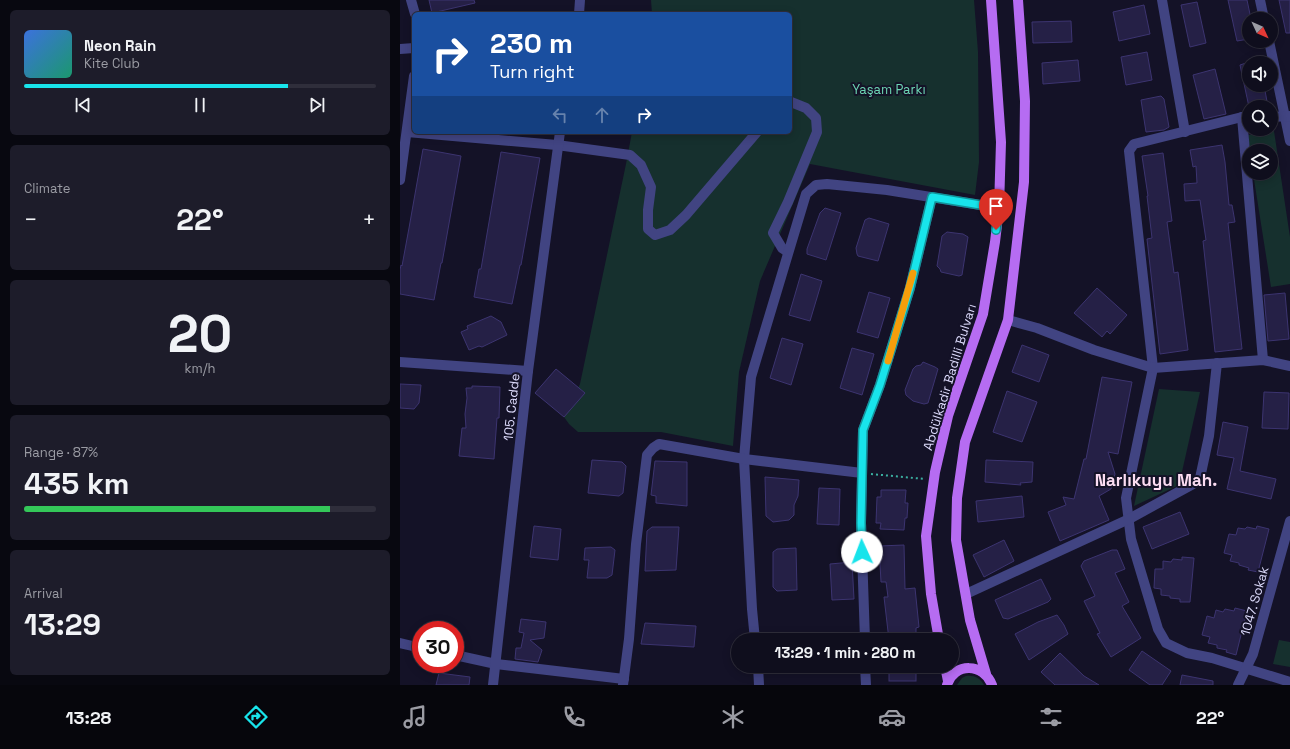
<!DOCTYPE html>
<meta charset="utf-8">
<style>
:root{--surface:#0f0e1d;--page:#1d1c2a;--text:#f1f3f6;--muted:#9b9ca4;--line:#2f2e3b;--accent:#18e4eb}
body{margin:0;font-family:"Space Grotesk",sans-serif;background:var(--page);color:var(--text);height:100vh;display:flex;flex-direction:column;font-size:15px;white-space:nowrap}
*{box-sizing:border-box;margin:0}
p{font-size:13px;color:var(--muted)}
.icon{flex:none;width:22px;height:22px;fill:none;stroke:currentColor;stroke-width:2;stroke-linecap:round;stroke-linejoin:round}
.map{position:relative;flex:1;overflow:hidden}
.side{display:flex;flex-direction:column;gap:10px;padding:10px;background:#080810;width:400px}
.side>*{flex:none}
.top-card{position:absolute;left:12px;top:12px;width:380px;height:122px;border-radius:6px;box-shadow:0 2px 10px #0003,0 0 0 1px var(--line);background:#1a4fa0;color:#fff;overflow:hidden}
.needle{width:26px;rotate:134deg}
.fabs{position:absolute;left:842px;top:12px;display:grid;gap:8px}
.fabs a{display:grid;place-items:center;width:36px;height:36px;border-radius:50%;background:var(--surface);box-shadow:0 2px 10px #0003,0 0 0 1px var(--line);font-size:20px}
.speed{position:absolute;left:12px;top:621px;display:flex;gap:8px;font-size:20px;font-weight:700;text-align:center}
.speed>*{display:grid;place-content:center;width:52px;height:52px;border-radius:50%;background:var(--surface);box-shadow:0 2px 10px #0003,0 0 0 1px var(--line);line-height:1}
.speed .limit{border:6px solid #d22;background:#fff;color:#111}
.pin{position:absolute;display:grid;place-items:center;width:34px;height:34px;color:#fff;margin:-41px -17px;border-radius:50% 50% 50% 0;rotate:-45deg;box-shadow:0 0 4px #0007}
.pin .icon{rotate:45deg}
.me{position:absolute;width:44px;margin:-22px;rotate:358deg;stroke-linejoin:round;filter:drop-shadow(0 0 3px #0008)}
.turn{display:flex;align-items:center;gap:14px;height:84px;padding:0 12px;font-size:18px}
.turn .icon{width:52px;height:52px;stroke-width:2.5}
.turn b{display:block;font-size:28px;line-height:34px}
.lanes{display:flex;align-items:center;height:38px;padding:0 12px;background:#0003;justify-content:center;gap:20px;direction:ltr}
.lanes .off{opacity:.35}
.big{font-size:30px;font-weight:700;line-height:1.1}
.side .tile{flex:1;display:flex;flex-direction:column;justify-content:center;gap:6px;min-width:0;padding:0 14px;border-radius:6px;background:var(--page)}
.side .dial{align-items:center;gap:0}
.dial b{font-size:52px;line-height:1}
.song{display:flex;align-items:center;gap:12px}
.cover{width:48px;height:48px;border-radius:6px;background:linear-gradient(135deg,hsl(220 70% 55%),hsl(160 70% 35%))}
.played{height:4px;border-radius:2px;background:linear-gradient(90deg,var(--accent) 75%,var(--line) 75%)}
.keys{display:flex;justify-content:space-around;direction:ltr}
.heat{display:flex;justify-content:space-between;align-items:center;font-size:22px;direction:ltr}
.charge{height:6px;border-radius:3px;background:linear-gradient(90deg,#34c759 87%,var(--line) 0)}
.trip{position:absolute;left:331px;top:633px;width:228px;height:40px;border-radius:20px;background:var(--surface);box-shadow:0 2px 10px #0003,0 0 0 1px var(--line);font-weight:700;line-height:40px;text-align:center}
.dock{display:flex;height:64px;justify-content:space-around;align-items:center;background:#06060c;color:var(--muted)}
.dock .icon{width:28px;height:28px}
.dock .on{color:var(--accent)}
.dock b{font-size:18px;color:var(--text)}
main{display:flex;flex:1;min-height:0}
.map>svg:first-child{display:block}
.green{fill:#16302e}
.building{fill:#252046;stroke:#3c3470}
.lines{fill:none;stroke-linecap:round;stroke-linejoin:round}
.path{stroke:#3bb0a1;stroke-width:2;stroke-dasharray:2 3;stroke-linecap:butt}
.minor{stroke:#414482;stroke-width:10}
.major{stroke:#b66cf2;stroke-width:10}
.route-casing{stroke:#109499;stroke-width:10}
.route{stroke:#18e4eb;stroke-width:7}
.slow{stroke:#f59e0b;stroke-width:7}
.labels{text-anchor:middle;stroke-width:4;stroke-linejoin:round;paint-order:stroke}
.park-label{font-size:13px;fill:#6dd6b4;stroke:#141227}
.street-label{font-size:13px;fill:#dddbfc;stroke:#141227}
.district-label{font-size:17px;font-weight:bold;fill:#fcddf3;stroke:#141227}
</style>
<main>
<section class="side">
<div class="tile">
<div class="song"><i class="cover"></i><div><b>Neon Rain</b><p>Kite Club</p></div></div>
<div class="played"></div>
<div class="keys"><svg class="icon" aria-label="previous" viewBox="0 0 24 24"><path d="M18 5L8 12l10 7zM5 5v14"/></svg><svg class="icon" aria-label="pause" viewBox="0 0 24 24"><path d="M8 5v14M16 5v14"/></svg><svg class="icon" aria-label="next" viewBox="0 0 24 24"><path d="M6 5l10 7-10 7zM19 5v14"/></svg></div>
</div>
<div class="tile"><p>Climate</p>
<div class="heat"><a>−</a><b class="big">22°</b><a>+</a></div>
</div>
<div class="tile dial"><b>20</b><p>km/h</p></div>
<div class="tile"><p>Range · 87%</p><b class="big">435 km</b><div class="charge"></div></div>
<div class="tile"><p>Arrival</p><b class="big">13:29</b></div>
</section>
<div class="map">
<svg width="890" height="685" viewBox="0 0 890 685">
<rect width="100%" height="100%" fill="#141227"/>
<g class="green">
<polygon points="251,0 574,0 578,52 579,162 575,195 410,164 360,281 339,372 333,446 261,432 178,432 169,424 164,417 180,384 226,164 232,132 390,132 390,14 252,14"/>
<polygon points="874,131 890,237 890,284 871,287 853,173 871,173 871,151 850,151 848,135"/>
<polygon points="759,389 800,392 779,485 734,506"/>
<polygon points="879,640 890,642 890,667 873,664"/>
<path d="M566 676C574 675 580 678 584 685H557L562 678Z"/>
</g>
<g class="building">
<polygon points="29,0 74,0 75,3 32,13"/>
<polygon points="828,0 847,0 851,19 849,19 849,39 837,41"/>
<polygon points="879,0 890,0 890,33 886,33"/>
<polygon points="797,2 806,43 790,47 781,5"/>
<polygon points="744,5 750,34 719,41 713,12"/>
<polygon points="671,21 672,42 633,43 632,22"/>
<polygon points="747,52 752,80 726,85 721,57"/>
<polygon points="678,60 680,81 643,84 642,63"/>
<polygon points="849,62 849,85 864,85 868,107 849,107 840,65"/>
<polygon points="815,69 826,114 804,119 793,75"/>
<polygon points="761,96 764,99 769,127 764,130 746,132 741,100"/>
<polygon points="822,145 825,162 829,205 832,205 835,222 828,223 842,349 815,352 803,241 806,240 800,200 785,201 784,184 797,183 796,166 793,167 790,150"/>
<polygon points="23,149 61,156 42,263 41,263 34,300 0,294 0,270 1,265 2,266 9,228"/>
<polygon points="101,152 140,158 121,265 120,265 112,304 74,297 79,269 81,269"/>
<polygon points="763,153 772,221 767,222 774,273 778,272 788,350 760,354 747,239 752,238 747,196 748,196 742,156"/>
<polygon points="425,208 441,213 426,260 407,254 407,249 420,213"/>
<polygon points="469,218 489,224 478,261 458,256 457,254 456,248 465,220"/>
<polygon points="547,232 563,234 568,237 562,275 559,276 541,272 540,269 537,266 542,236"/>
<polygon points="401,274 422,281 410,321 389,315"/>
<polygon points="697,288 727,315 710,334 707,331 702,337 674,313"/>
<polygon points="469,292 490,298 478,338 457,332"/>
<polygon points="885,293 889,339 868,341 864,295"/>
<polygon points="91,316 101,322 107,335 82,347 79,346 69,350 61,332 68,329 67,326"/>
<polygon points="382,338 403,344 391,385 370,378"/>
<polygon points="622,345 649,355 639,382 612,372"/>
<polygon points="452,348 474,354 462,395 440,388"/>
<polygon points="523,362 535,367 538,369 528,403 524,404 513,401 506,395 505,390 513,369 516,366 521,365"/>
<polygon points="156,369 185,393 164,417 135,393"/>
<polygon points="702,377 732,382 718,454 708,452 715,474 711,489 699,496 709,520 660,541 648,512 666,505 663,497 674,499 684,459 686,459"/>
<polygon points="0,384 21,385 19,403 14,409 0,408"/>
<polygon points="72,386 100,387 99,418 97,418 94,459 59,456 62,428 66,428 65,414 67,398 66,388 72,388"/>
<polygon points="607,391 637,402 622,442 593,432"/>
<polygon points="864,392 889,393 888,429 862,428"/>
<polygon points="823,422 848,427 840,471 876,479 871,499 827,489 834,458 817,455"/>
<polygon points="192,460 222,462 226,466 223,493 219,496 188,493"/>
<polygon points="586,460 633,462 632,482 620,483 621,485 585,482"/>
<polygon points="255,461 287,462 287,506 256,503 256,496 251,495"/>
<polygon points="365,477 399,480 398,496 394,505 394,515 389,520 373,522 366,516"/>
<polygon points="419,488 440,489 439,525 417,524"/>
<polygon points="481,490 506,490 505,503 508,503 507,518 505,518 504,530 480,529 481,523 476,523 477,497 481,497"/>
<polygon points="622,496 624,517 578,522 576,501"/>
<polygon points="780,512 789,534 752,549 743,527"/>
<polygon points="134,526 161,529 158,560 130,557"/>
<polygon points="857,526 869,529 858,572 848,570 849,568 839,565 839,563 830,561 832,555 824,553 829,534 836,535 838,528 845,529 847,527 856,529"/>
<polygon points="252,527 279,527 276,570 245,571 247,531"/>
<polygon points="604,540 614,561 584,577 573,555"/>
<polygon points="504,545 505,589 515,588 519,627 516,628 516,640 489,640 484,597 488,597 486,582 481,582 479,546"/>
<polygon points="211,547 215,550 212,575 207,578 187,578 189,560 184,560 185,548"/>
<polygon points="396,548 397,590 377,591 373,587 373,552 377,549"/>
<polygon points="712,550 717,550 725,569 715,573 729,602 722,606 741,638 711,657 697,634 700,633 684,601 695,596 681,566 684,561"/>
<polygon points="782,557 794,558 790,602 780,602 780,599 770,598 770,596 761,595 761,589 754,588 755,569 763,569 763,561 771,562 773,559 782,560"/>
<polygon points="452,562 454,599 432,600 430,564"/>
<polygon points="641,579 651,599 648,602 608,619 603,618 595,600"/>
<polygon points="835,608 847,611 836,655 826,652 827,650 817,648 817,645 808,643 810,637 802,635 807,616 814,618 816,610 823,612 825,609 834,611"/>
<polygon points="657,615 664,625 668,634 629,660 615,634 638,622"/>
<polygon points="121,619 146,622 144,638 130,640 142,650 138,662 115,659 116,648 121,648 124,633 119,632"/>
<polygon points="245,623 296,626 294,647 241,644"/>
<polygon points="742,651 771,671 762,685 750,685 729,670"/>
<polygon points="660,653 684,676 699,685 655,685 641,672"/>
<rect x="489" y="666" width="27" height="15"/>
<polygon points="39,673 70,677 69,685 36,685"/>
<polygon points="782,675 813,681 813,685 780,685"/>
</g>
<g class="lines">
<polyline class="path" points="471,474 525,479"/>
<g class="minor">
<polyline points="11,0 15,14"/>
<polyline points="762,0 785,132"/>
<polyline points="860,0 864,19"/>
<polyline points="179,14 180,0"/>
<polyline points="869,41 890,141"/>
<polyline points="0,49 14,48"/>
<polyline points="842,117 734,144 729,151 753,368 726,498 731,539 758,629 766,643 787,653 812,658 890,682"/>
<polyline points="849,117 842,117 863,360"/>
<polyline points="871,117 890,116"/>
<polyline points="7,132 157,145 230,155 241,165 251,187 248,210 248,229 255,235 270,230 286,215 357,132"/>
<polyline points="0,180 14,76"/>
<polyline points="388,252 382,248 373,233 388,202 417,132 416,118 406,108 391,102 390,102"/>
<polyline points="608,320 637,328 694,350 753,368 863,360 890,366"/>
<polyline points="0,362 128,371"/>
<polyline points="566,594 729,519 793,484 800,478 809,436 817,363"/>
<polyline points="355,640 352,609 344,459 351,377 406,194 416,185 427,184 487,190 599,208"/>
<polyline points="465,640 461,523 463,430 480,385 510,288 532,197"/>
<polyline points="0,643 21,648"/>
<polyline points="55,655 96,664 224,679"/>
<polyline points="358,666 359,685"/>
<polyline points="465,666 466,685"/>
<polyline points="93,685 128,371 160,132"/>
<polyline points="223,685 229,639 236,544 247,455 253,448 259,444 344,459 462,473"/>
<polyline points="838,685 853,654 890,521"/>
</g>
<g class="major">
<polyline points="539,640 531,594 526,536 535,472 548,416 583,314 595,242 599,208 601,142 591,0"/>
<polyline points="545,666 548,681"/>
<polyline points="586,674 570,620 556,540 557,498 565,442 608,320 624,182 625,101 618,0"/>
<path d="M547 685C554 662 584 663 592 685"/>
</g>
</g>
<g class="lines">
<g class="route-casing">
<polyline id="route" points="462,552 461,523 463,430 480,385 510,288 532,197 599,208 596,230"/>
</g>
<use href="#route" class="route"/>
<polyline class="slow" points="488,361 513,273"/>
</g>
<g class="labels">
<g class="park-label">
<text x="489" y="94">Yaşam Parkı</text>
</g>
<g class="street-label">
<text transform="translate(549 377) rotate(-73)" y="5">Abdülkadir Badilli Bulvarı</text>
<text transform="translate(111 407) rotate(-84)" y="5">105. Cadde</text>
<text transform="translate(854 601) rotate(-74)" y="5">1047. Sokak</text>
</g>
<g class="district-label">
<text x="756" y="486">Narlıkuyu Mah.</text>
</g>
</g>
</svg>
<div class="fabs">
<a><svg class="needle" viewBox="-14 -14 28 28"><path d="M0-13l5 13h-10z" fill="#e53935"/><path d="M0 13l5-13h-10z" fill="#9b9ca4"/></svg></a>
<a><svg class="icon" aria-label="sound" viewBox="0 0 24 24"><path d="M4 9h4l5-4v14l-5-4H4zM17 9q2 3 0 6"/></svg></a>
<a><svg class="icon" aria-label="search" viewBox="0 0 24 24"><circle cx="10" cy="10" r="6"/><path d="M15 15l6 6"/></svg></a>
<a><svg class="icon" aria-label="layers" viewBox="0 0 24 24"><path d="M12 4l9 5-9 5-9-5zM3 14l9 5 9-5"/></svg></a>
</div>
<div class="speed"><div class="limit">30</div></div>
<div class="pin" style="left:596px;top:230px;background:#d93025"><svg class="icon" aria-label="arrive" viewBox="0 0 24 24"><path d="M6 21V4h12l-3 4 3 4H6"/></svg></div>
<svg class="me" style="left:462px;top:552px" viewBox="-20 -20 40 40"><circle r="19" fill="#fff"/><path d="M0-13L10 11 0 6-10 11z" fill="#18e4eb"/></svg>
<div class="trip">13:29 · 1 min · 280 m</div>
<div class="top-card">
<div class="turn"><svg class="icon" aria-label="right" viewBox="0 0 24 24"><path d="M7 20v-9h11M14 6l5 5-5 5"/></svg><div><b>230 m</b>Turn right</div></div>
<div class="lanes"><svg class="icon off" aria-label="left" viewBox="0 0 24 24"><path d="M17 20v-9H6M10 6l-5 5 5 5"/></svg><svg class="icon off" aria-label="ahead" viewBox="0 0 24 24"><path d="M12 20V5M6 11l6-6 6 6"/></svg><svg class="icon" aria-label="right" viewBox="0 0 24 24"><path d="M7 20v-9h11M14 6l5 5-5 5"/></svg></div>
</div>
</div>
</main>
<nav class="dock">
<b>13:28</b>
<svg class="icon on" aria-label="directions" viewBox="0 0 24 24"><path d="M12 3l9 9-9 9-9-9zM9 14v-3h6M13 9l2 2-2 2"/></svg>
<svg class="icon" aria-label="music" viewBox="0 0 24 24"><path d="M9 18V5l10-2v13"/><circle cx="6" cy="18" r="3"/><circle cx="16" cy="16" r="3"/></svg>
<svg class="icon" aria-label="phone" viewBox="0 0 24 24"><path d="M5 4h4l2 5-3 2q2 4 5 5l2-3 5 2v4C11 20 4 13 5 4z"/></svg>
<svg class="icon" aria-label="climate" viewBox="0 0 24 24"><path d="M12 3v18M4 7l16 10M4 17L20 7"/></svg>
<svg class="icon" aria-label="car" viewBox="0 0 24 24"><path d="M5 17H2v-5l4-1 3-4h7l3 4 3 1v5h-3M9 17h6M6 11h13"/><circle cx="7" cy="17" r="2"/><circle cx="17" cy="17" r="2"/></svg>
<svg class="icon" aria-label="filters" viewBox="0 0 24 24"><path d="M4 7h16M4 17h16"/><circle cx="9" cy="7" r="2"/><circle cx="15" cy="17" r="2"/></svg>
<b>22°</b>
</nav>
